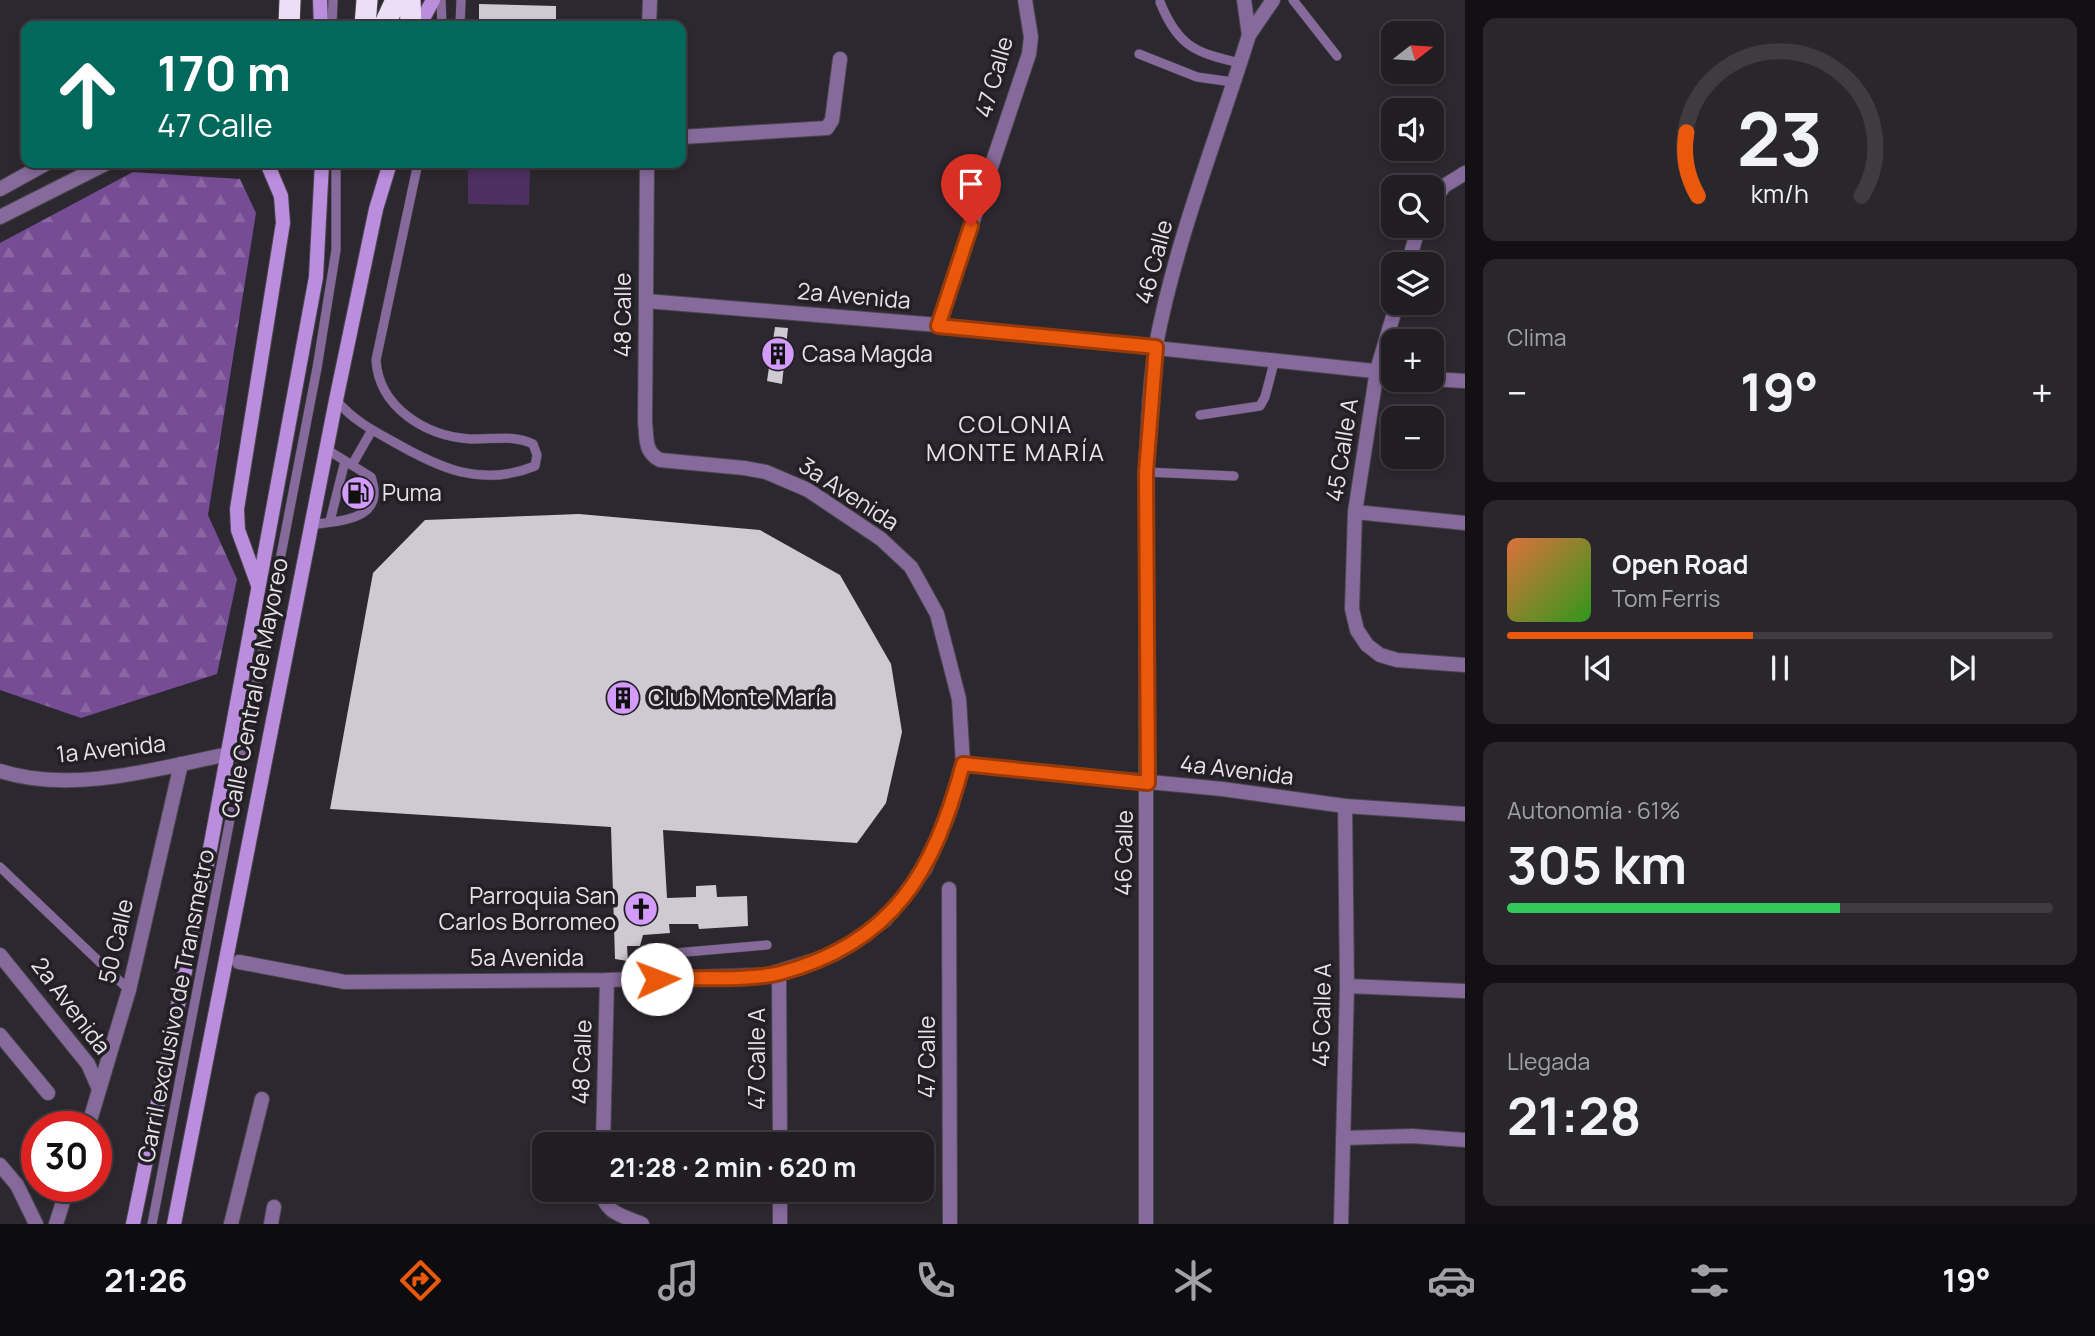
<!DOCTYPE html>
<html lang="es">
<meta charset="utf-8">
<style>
:root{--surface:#211e23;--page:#29272b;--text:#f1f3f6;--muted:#a2a2a6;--line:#3e3c41;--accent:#ea580c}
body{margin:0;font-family:Manrope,sans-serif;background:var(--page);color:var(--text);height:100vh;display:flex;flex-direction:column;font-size:26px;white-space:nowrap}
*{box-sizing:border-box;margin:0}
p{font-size:23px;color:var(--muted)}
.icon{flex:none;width:38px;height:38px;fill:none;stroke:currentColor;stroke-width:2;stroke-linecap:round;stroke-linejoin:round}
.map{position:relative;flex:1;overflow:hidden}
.details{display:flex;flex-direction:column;gap:18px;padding:18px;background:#121013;width:630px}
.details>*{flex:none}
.hud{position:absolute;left:21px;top:21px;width:665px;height:147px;border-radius:14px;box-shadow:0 4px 10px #0003,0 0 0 2px var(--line);background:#00695c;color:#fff;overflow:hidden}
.needle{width:46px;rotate:73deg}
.tools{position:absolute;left:1381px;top:21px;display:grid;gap:14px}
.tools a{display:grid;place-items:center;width:63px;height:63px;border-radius:14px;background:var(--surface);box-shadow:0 4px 10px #0003,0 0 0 2px var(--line);font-size:35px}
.speed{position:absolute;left:21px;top:1111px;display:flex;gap:14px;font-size:35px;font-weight:700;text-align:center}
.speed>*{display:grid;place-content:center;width:91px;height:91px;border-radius:50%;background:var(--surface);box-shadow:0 4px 10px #0003,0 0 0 2px var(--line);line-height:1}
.speed .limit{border:10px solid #d22;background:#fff;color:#111}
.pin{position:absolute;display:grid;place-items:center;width:60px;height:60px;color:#fff;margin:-72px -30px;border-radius:50% 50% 50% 0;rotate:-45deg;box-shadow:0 0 7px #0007}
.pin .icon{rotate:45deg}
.me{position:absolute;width:77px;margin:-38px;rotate:88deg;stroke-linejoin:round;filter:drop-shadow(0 0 5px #0008)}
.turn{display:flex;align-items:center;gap:24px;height:147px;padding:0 21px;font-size:32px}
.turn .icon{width:91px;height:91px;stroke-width:2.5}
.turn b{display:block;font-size:49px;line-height:60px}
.big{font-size:52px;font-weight:700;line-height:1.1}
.details .card{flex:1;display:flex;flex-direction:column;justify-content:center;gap:10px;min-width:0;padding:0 24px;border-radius:14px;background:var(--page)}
.details .dial{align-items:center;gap:0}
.dial svg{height:182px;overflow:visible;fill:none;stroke:var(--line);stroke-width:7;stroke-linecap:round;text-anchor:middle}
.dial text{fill:var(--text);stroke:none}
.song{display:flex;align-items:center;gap:21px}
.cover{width:84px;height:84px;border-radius:10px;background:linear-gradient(135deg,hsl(20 70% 55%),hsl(110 70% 35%))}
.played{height:7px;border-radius:4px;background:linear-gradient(90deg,var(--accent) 45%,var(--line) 45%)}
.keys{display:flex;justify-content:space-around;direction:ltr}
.heat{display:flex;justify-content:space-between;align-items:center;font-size:38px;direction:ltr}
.charge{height:10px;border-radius:5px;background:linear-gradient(90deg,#34c759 61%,var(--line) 0)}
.trip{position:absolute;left:532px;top:1132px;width:402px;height:70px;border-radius:14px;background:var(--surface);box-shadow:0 4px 10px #0003,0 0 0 2px var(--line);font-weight:700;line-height:70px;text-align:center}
.tabs{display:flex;height:112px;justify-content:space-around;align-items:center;background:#0d0c0e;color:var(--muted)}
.tabs .icon{width:49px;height:49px}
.tabs .current{color:var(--accent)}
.tabs b{font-size:32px;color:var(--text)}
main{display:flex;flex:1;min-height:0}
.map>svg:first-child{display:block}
.forest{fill:url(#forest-firs)}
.pitch{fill:#4d3061}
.building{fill:#cfcad2}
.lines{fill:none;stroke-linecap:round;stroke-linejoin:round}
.lane-casing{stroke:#4a464d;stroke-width:10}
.street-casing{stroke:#4a464d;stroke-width:16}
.secondary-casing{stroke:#4a464d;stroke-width:16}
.highway-casing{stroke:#4a464d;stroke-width:23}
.lane{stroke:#866a9b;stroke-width:9}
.street{stroke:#866a9b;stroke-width:14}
.secondary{stroke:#bb8ddd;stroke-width:14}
.highway{stroke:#ecdef7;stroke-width:21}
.route-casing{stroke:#983908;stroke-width:18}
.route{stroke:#ea580c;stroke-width:12}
.labels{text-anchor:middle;stroke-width:7;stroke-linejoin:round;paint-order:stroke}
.street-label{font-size:23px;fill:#e6e4e8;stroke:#221f25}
.poi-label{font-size:23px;fill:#e6e4e8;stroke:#221f25;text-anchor:start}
.neighbourhood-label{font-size:24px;letter-spacing:2px;fill:#e6e4e8;stroke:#221f25}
</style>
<main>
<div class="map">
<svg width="1465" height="1224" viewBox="0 0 1465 1224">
<defs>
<pattern id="forest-firs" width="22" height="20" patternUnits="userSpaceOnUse" patternTransform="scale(1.75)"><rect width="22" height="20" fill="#764c94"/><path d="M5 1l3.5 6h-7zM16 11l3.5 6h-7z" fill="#8a66a3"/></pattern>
</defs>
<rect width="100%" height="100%" fill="#2c282f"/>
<polygon class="forest" points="133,172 240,179 256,213 208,515 237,579 217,674 81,718 0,690 0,243"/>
<polygon class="pitch" points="468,168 530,169 529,205 468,204"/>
<g class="building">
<polygon points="479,4 556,6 556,26 479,26"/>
<polygon points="775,327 788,328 782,384 767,381"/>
<polygon points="579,514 760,530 840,575 891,664 902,732 886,803 857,843 663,830 667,898 696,897 696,886 716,885 717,897 747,896 748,926 699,929 698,924 669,924 670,933 643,935 640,946 627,946 628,961 615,959 611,827 330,809 373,573 425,520"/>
</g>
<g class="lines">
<g class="lane-casing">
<g id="lane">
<polyline points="441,0 442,26"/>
<polyline points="1293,0 1337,56"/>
<path d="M1160 2C1178 47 1196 53 1240 63"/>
<polyline points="332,26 333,0"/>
<polyline points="460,26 461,0"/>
<polyline points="1139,54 1197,77 1233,82"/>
<path d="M336 400C352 419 370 429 392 441 439 468 481 488 535 466L537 455 533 444C513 434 492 440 470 439 426 436 379 408 376 360L418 163"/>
<polyline points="1200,415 1260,406 1265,397 1275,359"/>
<polyline points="352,465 372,430"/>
<polyline points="1146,472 1234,476"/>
<polyline points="330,521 345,461"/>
<path d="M311 525C341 520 386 521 371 477L326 449"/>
<polyline points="0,867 129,990"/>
<polyline points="657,979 661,962 675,953 767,945"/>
<polyline points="152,1224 317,368 336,250 336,163"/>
</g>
</g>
<g class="street-casing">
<g id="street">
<polyline points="1244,0 1249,35"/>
<polyline points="649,26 650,0"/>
<polyline points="681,137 827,128 832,120 840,59"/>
<polyline points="0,189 47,163"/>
<polyline points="1432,203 1444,186 1465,173"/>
<polyline points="0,217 107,163"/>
<polyline points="1408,264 1419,226"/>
<polyline points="646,301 938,325 1393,373"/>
<polyline points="1397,303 1377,370 1355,512 1352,609 1357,630 1367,645 1380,655 1397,660 1465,665"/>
<polyline points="938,325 1029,54 1031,37 1025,0"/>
<polyline points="1432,379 1465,381"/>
<polyline points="1355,512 1465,523"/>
<polyline points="963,764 1222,789 1345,806 1465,814"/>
<path d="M0 771C72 794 156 769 228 754"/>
<polyline points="949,889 950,1224"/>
<polyline points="0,955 88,1064 99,1089"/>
<path d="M239 962 345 982 607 980 767 975 835 954 885 920 925 869 950 811 963 764 959 699 937 614 911 567 881 539 808 490 766 472 744 468 660 460C644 452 647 438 645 422L647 163"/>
<polyline points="779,974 780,1144"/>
<polyline points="1347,986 1465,991"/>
<polyline points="0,1035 48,1093"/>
<polyline points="88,1127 129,990 181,764"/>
<polyline points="1343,1138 1412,1136 1465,1140"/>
<polyline points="603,1144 607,980"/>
<polyline points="0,1165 17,1185 36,1224"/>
<path d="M602 1190C603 1213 624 1216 642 1224"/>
<polyline points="780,1190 780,1224"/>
<polyline points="56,1224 68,1186"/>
<polyline points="231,1224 262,1099"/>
<polyline points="271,1224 274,1207"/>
<path d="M1146 1224V472C1148 430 1149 387 1156 345 1176 239 1217 138 1249 35L1273 0"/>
<polyline points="1341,1224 1347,986 1345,806"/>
</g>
</g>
<g class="secondary-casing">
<g id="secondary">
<polyline points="320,0 321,26"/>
<polyline points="419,26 433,0"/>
<polyline points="258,585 238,530 237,509 283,223 281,196 267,163"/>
<polyline points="133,1224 210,849 316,277 322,163"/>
<polyline points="174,1224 336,400 376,209 390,163"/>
</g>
</g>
<g class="highway-casing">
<g id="highway">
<polyline points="410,0 411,26"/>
<polyline points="289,26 290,0"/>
<polyline points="365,26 367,0"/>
<polyline points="384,26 396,0"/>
</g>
</g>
<use href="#lane" class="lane"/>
<use href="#street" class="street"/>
<use href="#secondary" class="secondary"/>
<use href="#highway" class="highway"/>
</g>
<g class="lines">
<g class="route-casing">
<path id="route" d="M657 979C690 977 750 981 780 973 894 943 934 871 963 764L1148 783 1146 472 1156 347 938 326 971 226"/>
</g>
<use href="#route" class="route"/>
</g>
<defs>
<g id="building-disc" transform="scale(1.75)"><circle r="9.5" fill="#d39cfc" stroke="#221f25"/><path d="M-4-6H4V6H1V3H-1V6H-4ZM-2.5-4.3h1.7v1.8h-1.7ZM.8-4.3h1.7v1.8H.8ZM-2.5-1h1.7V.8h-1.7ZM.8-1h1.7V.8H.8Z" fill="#111"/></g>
<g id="fuel-disc" transform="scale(1.75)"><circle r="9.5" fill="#d39cfc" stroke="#221f25"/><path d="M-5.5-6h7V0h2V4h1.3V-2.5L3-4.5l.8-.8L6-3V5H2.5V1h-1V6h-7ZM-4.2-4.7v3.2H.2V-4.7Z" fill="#111"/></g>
<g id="church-disc" transform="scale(1.75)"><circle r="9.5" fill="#d39cfc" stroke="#221f25"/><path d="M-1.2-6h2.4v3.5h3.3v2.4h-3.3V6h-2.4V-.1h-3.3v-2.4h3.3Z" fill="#111"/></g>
</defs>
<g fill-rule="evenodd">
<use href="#building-disc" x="778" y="354"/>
<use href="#fuel-disc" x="358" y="493"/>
<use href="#building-disc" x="623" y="698"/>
<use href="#church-disc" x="641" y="909"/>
</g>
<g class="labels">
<g class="street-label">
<text transform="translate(994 77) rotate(-74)" y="8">47 Calle</text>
<text transform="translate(1154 262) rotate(-75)" y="8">46 Calle</text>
<text transform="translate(854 296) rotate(5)" y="8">2a Avenida</text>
<text transform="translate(623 315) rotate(-90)" y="8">48 Calle</text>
<text transform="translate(1342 450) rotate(-81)" y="8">45 Calle A</text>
<text transform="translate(849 494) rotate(33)" y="8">3a Avenida</text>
<text transform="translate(255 688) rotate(-79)" y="8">Calle Central de Mayoreo</text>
<text transform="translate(111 749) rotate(-6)" y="8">1a Avenida</text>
<text transform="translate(1237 770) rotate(7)" y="8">4a Avenida</text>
<text transform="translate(1124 853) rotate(-89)" y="8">46 Calle</text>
<text transform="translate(116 941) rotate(-77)" y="8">50 Calle</text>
<text x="527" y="966">5a Avenida</text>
<text transform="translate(71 1006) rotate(53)" y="8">2a Avenida</text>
<text transform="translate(176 1006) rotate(-79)" y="8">Carril exclusivo de Transmetro</text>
<text transform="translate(1322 1015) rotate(-89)" y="8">45 Calle A</text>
<text transform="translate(927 1057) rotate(-90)" y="8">47 Calle</text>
<text transform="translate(757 1059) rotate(-90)" y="8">47 Calle A</text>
<text transform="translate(582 1062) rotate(-88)" y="8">48 Calle</text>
</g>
<g class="poi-label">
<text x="802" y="362">Casa Magda</text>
<text x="382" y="501">Puma</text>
<text x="648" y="706">Club Monte María</text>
<text x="616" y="904" text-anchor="end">Parroquia San<tspan x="616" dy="26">Carlos Borromeo</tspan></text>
</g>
<g class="neighbourhood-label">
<text x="1016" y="433">COLONIA<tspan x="1016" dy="28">MONTE MARÍA</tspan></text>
</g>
</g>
</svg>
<div class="tools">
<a><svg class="needle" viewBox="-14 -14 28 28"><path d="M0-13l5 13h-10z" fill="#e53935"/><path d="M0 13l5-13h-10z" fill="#a2a2a6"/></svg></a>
<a><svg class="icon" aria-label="sound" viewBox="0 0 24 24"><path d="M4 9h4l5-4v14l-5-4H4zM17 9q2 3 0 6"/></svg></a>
<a><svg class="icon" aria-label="search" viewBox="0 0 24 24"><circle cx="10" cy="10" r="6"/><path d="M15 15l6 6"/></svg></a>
<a><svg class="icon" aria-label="layers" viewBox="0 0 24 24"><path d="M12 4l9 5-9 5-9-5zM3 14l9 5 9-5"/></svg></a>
<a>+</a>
<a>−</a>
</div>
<div class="speed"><div class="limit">30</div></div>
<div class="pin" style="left:971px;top:226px;background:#d93025"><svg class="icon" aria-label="arrive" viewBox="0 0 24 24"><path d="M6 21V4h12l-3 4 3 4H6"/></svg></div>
<svg class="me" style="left:657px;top:979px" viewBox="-20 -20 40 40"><circle r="19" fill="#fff"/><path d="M0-13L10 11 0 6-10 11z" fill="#ea580c"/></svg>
<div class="trip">21:28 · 2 min · 620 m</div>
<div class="hud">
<div class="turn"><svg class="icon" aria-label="ahead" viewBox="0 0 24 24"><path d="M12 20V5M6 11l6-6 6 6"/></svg><div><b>170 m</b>47 Calle</div></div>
</div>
</div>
<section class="details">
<div class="card dial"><svg viewBox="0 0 100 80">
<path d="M14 69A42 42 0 1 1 86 69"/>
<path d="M14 69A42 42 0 0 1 9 41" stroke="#ea580c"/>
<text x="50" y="56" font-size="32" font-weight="700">23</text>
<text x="50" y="72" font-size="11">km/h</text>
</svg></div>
<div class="card"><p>Clima</p>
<div class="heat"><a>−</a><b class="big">19°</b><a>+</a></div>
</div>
<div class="card">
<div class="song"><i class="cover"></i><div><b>Open Road</b><p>Tom Ferris</p></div></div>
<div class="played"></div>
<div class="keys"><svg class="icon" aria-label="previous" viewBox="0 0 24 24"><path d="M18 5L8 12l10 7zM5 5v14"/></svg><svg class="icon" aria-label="pause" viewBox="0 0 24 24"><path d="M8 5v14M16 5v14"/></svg><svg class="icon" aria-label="next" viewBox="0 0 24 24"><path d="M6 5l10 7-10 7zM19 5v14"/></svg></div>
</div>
<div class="card"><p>Autonomía · 61%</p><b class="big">305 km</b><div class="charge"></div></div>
<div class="card"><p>Llegada</p><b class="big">21:28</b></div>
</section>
</main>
<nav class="tabs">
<b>21:26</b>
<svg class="icon current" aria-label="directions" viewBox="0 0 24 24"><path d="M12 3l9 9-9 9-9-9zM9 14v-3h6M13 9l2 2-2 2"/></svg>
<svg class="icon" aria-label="music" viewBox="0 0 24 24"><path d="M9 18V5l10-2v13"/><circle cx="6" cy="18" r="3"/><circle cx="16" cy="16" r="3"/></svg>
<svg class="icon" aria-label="phone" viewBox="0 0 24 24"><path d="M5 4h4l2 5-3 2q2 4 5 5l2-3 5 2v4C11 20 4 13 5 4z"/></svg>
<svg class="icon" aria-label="climate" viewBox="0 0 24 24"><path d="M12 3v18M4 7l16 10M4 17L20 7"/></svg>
<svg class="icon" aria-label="car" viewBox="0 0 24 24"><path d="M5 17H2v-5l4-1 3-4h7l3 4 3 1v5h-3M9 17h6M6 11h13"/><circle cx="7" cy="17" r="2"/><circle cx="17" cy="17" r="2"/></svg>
<svg class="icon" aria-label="filters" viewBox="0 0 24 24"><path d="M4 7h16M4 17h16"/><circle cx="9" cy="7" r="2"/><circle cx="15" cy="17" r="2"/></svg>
<b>19°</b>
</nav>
